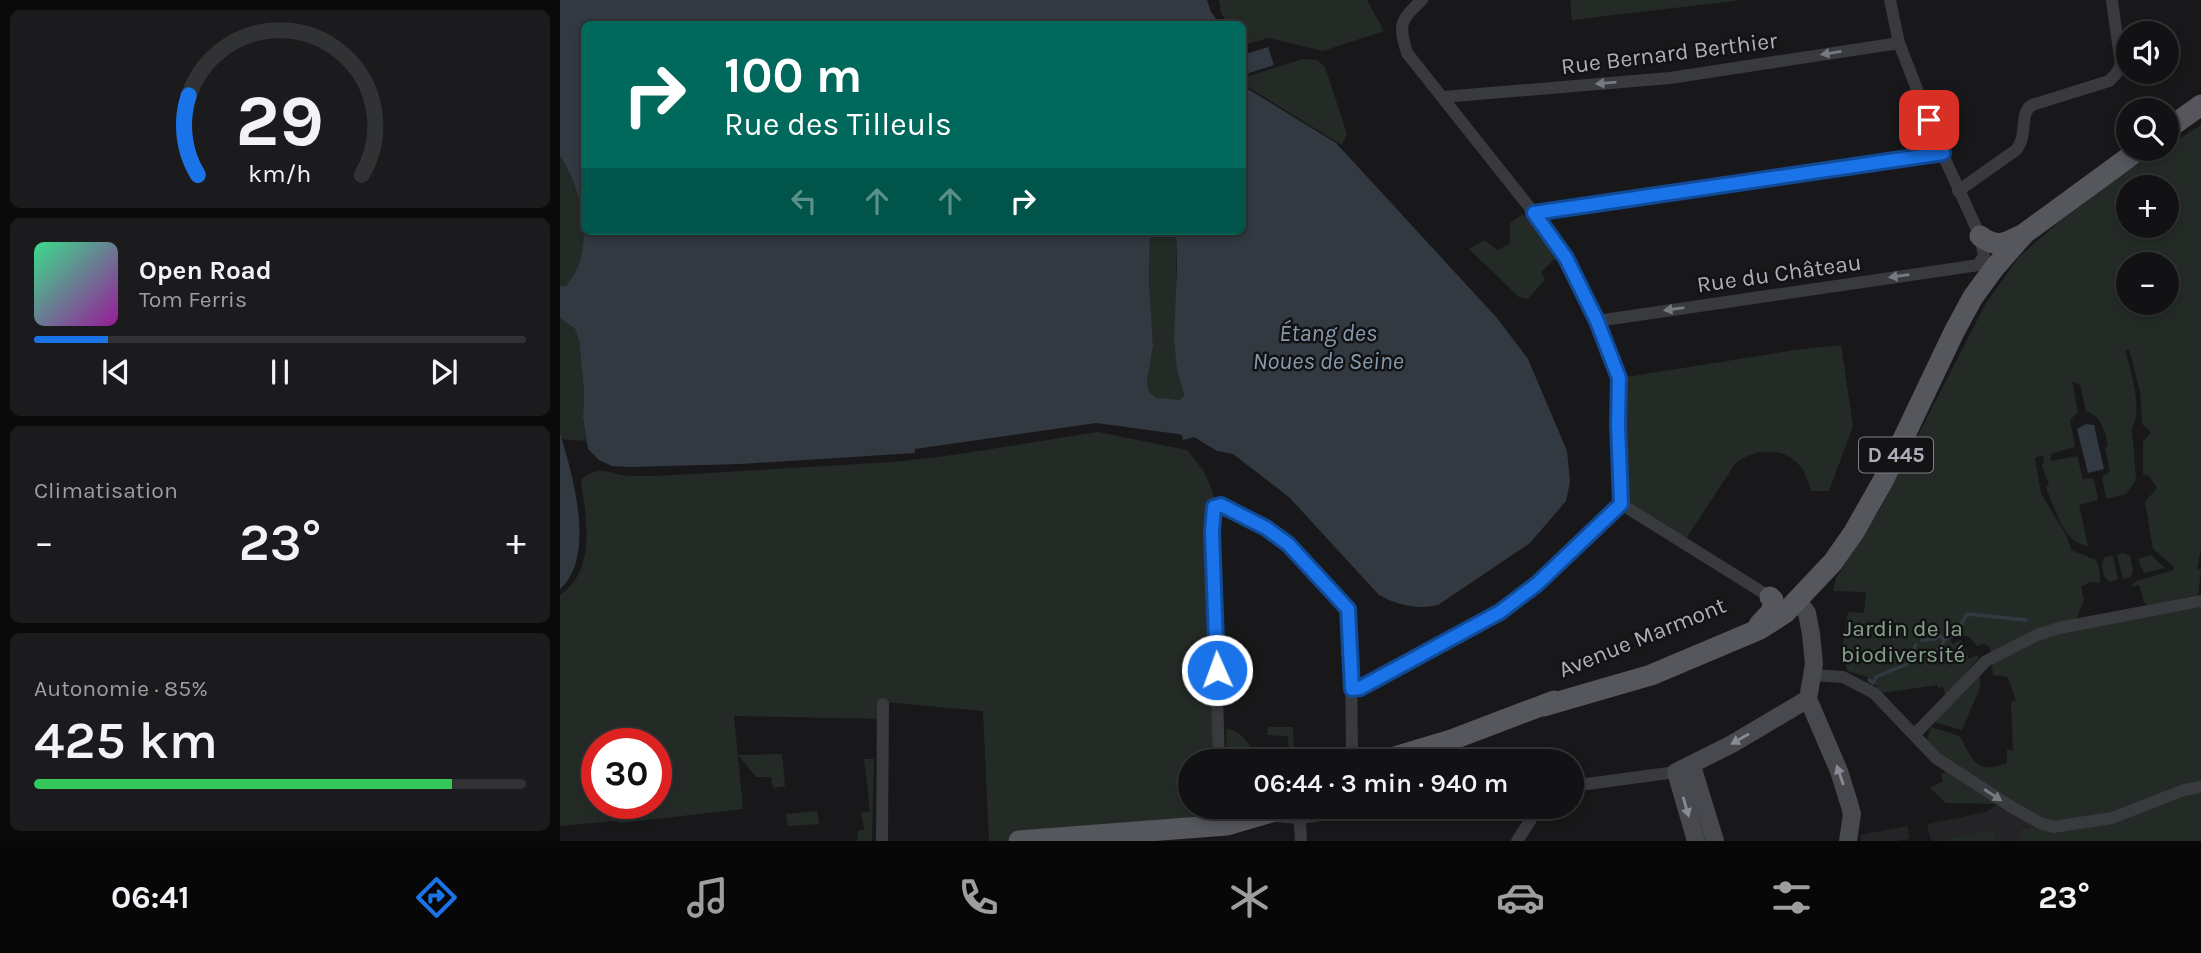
<!DOCTYPE html>
<html lang="fr">
<meta charset="utf-8">
<style>
:root{--surface:#121214;--page:#1b1b1d;--text:#f1f3f6;--muted:#9c9ea0;--line:#313234;--accent:#1a73e8}
body{margin:0;font-family:Karla,sans-serif;background:var(--page);color:var(--text);height:100vh;display:flex;flex-direction:column;font-size:26px;white-space:nowrap}
*{box-sizing:border-box;margin:0}
p{font-size:23px;color:var(--muted)}
.icon{flex:none;width:38px;height:38px;fill:none;stroke:currentColor;stroke-width:2;stroke-linecap:round;stroke-linejoin:round}
.map{position:relative;flex:1;overflow:hidden}
.sheet{display:flex;flex-direction:column;gap:10px;padding:10px;background:#0a0a0b;width:560px}
.sheet>*{flex:none}
.banner{position:absolute;left:21px;top:21px;width:665px;height:214px;border-radius:10px;box-shadow:0 4px 10px #0003,0 0 0 2px var(--line);background:#00695c;color:#fff;overflow:hidden}
.tools{position:absolute;left:1556px;top:21px;display:grid;gap:14px}
.tools a{display:grid;place-items:center;width:63px;height:63px;border-radius:50%;background:var(--surface);box-shadow:0 4px 10px #0003,0 0 0 2px var(--line);font-size:35px}
.speed{position:absolute;left:21px;top:728px;display:flex;gap:14px;font-size:35px;font-weight:700;text-align:center}
.speed>*{display:grid;place-content:center;width:91px;height:91px;border-radius:50%;background:var(--surface);box-shadow:0 4px 10px #0003,0 0 0 2px var(--line);line-height:1}
.speed .limit{border:10px solid #d22;background:#fff;color:#111}
.pin{position:absolute;display:grid;place-items:center;width:60px;height:60px;color:#fff;margin:-30px;border-radius:14px;box-shadow:0 4px 10px #0006}
.me{position:absolute;width:77px;margin:-38px;rotate:358deg;stroke-linejoin:round;filter:drop-shadow(0 0 5px #0008)}
.turn{display:flex;align-items:center;gap:24px;height:147px;padding:0 28px;font-size:32px}
.turn .icon{width:91px;height:91px;stroke-width:2.5}
.turn b{display:block;font-size:49px;line-height:60px}
.lanes{display:flex;align-items:center;height:66px;padding:0 28px;background:#0003;justify-content:center;gap:35px;direction:ltr}
.lanes .off{opacity:.35}
.big{font-size:52px;font-weight:600;line-height:1.1}
.sheet .card{flex:1;display:flex;flex-direction:column;justify-content:center;gap:10px;min-width:0;padding:0 24px;border-radius:10px;background:var(--page)}
.sheet .dial{align-items:center;gap:0}
.dial svg{height:182px;overflow:visible;fill:none;stroke:var(--line);stroke-width:7;stroke-linecap:round;text-anchor:middle}
.dial text{fill:var(--text);stroke:none}
.song{display:flex;align-items:center;gap:21px}
.cover{width:84px;height:84px;border-radius:10px;background:linear-gradient(135deg,hsl(150 70% 55%),hsl(300 70% 35%))}
.played{height:7px;border-radius:4px;background:linear-gradient(90deg,var(--accent) 15%,var(--line) 15%)}
.keys{display:flex;justify-content:space-around;direction:ltr}
.heat{display:flex;justify-content:space-between;align-items:center;font-size:38px;direction:ltr}
.charge{height:10px;border-radius:5px;background:linear-gradient(90deg,#34c759 85%,var(--line) 0)}
.trip{position:absolute;left:618px;top:749px;width:406px;height:70px;border-radius:35px;background:var(--surface);box-shadow:0 4px 10px #0003,0 0 0 2px var(--line);font-weight:600;line-height:70px;text-align:center}
.dock{display:flex;height:112px;justify-content:space-around;align-items:center;background:#070708;color:var(--muted)}
.dock .icon{width:49px;height:49px}
.dock .active{color:var(--accent)}
.dock b{font-size:32px;color:var(--text)}
main{display:flex;flex:1;min-height:0}
.map>svg:first-child{display:block}
.built{fill:#242426}
.green{fill:#242b26;fill-rule:evenodd}
.water{fill:#333941}
.lines{fill:none;stroke-linecap:round;stroke-linejoin:round}
.stream{stroke:#333941;stroke-width:3.5}
.street{stroke:#393a3e;stroke-width:12}
.secondary{stroke:#48494e;stroke-width:18}
.primary{stroke:#56575d;stroke-width:21}
.oneway{fill:#787a81}
.oneway2{fill:#898b93}
.route-casing{stroke:#114b97;stroke-width:18}
.route{stroke:#1a73e8;stroke-width:12}
.labels{text-anchor:middle;stroke-width:5;stroke-linejoin:round;paint-order:stroke}
.shield{fill:#131315;stroke:#7e8087;stroke-width:2}
.shield-label{font-size:21px;font-weight:bold;fill:#acaeb8}
.street-label{font-size:23px;fill:#acaeb8;stroke:#131315}
.park-label{font-size:23px;fill:#85a089;stroke:#131315}
.water-label{font-size:24px;font-style:italic;fill:#8799ae;stroke:#131315}
</style>
<main>
<section class="sheet">
<div class="card dial"><svg viewBox="0 0 100 80">
<path d="M14 69A42 42 0 1 1 86 69"/>
<path d="M14 69A42 42 0 0 1 10 34" stroke="#1a73e8"/>
<text x="50" y="56" font-size="32" font-weight="700">29</text>
<text x="50" y="72" font-size="11">km/h</text>
</svg></div>
<div class="card">
<div class="song"><i class="cover"></i><div><b>Open Road</b><p>Tom Ferris</p></div></div>
<div class="played"></div>
<div class="keys"><svg class="icon" aria-label="previous" viewBox="0 0 24 24"><path d="M18 5L8 12l10 7zM5 5v14"/></svg><svg class="icon" aria-label="pause" viewBox="0 0 24 24"><path d="M8 5v14M16 5v14"/></svg><svg class="icon" aria-label="next" viewBox="0 0 24 24"><path d="M6 5l10 7-10 7zM19 5v14"/></svg></div>
</div>
<div class="card"><p>Climatisation</p>
<div class="heat"><a>−</a><b class="big">23°</b><a>+</a></div>
</div>
<div class="card"><p>Autonomie · 85%</p><b class="big">425 km</b><div class="charge"></div></div>
</section>
<div class="map">
<svg width="1641" height="841" viewBox="0 0 1641 841">
<rect width="100%" height="100%" fill="#18181a"/>
<g class="built">
<polygon points="1442,801 1641,841 1371,841 1367,824 1426,812"/>
<polygon points="1347,826 1350,839 1337,841 1301,841 1300,835"/>
</g>
<g class="green">
<polygon points="659,0 807,0 824,31 763,51 709,38 683,45 682,24 669,24 661,13"/>
<polygon points="1010,0 1182,0 1012,20"/>
<polygon points="743,59 757,60 765,67 787,134 782,145 683,84 683,78"/>
<path d="M1641 125V548L1637 569 1641 570 1638 595 1587 605 1584 602 1579 585 1570 587 1576 581 1614 570 1613 566 1593 549 1585 502 1597 488 1589 476 1583 474V442L1591 432 1582 424 1580 391 1569 349 1565 351C1571 369 1583 411 1572 428L1576 480 1566 494 1546 499 1542 477 1550 472 1545 448 1548 446C1546 432 1541 416 1526 411L1520 385 1512 381 1518 412 1510 420 1515 447 1493 453 1490 458 1491 461 1517 456 1523 479 1532 478 1534 480 1538 500 1519 505 1528 546C1502 543 1496 508 1486 488L1489 483 1482 467 1484 458 1482 455 1475 458 1481 494 1507 536 1511 550 1536 560C1539 566 1542 577 1539 583L1530 582 1521 587 1524 600 1513 628 1641 607V841H1460L1461 829 1476 827 1439 804 1386 803 1370 788 1383 781 1381 774 1386 772 1366 743 1371 727 1400 736C1412 761 1418 775 1447 763V750H1453L1451 702 1456 701 1448 677 1433 675 1430 647 1424 644 1417 646 1409 637 1400 634 1390 640 1393 644 1401 640 1409 659 1417 655 1419 658 1385 696 1383 687 1378 688 1377 685 1322 693 1308 677 1287 671 1282 647 1288 612 1304 613 1306 592 1273 591 1276 578 1320 509 1426 303 1459 257 1500 221 1555 179ZM1568 187H1606V226H1568ZM1568 264H1606V303H1568Z"/>
<path d="M0 156C20 185 31 234 18 268 15 274 10 281 6 286H0Z"/>
<polygon points="963,214 980,235 995,259 981,272 985,279 968,299 959,297 909,249 924,240 938,250 950,243 950,223"/>
<polygon points="590,231 616,231 617,370 624,395 620,400 597,399 589,392 587,382 593,346 589,281"/>
<polygon points="0,318 15,329 19,340 24,390 23,418 26,441 2,439 0,433"/>
<path d="M1281 345 1293 426 1269 491H1251C1248 482 1246 473 1240 466 1223 446 1194 448 1175 464L1123 543 1061 504 1060 378 1235 350Z"/>
<path d="M538 432 627 450 643 470 652 490 655 499 652 532 659 761H630V807H661L662 815 459 841H429L423 711 324 702 323 719 174 716 183 809 61 823 53 821 0 826V595C37 570 26 518 21 480 40 463 48 474 69 476 78 476 88 476 97 476L334 462 393 455ZM37 744H96V803H37Z"/>
<polygon points="1563,553 1570,556 1573,571 1571,577 1563,579 1557,555"/>
<polygon points="1591,555 1605,568 1584,573 1578,559"/>
<path d="M1553 556 1558 579 1550 582C1542 578 1540 564 1545 557Z"/>
<polygon points="1420,674 1420,687 1402,730 1374,722"/>
<polygon points="708,727 733,727 734,761 717,761 729,756 728,736 707,735"/>
<path d="M666 729C686 731 690 751 704 761H667Z"/>
<polygon points="222,754 225,786 213,788 211,777 196,777 178,755"/>
<polygon points="304,759 314,759 312,841 297,841 298,831 304,829 301,813 310,811"/>
<polygon points="257,811 259,824 228,826 226,814"/>
<polygon points="1434,830 1436,841 1379,841"/>
</g>
<g class="water">
<path d="M0 0H647L651 12 660 24H24V231H590L589 281 593 346 587 382 589 392 597 398 620 400 624 395 617 370 614 339 617 267 616 231H682L683 86 776 143 937 318 968 359 1007 451 1010 482 1006 501 970 543 878 605C858 610 837 605 819 595L729 497 673 454 657 451 634 437 623 440 622 435 618 434 536 423 355 449V453L181 464 70 467 52 466 39 460 28 449 23 418 24 390 19 340 15 329 0 318V286H6C10 280 15 274 18 267 31 234 20 185 0 156Z"/>
<polygon points="708,47 714,65 683,75 683,55"/>
<polygon points="1526,424 1534,425 1544,469 1528,473 1517,429"/>
<path d="M0 433C12 473 37 556 0 589Z"/>
</g>
<g class="lines">
<g class="stream">
<polyline points="1362,640 1375,639 1379,635 1384,640 1397,631 1407,614 1466,620"/>
<polyline points="1366,656 1381,648 1384,640"/>
<polyline points="1309,680 1313,683 1316,677 1354,661 1353,651 1356,645"/>
</g>
<g class="street">
<path d="M862 0C840 21 838 23 847 53L974 213 1006 258 1037 321 1060 378 1058 424 1061 504"/>
<polyline points="883,97 1110,78 1339,43"/>
<path d="M1398 191 1456 150C1469 134 1458 115 1472 105L1549 81 1556 74 1561 65 1552 1"/>
<polyline points="974,213 1383,154"/>
<polyline points="1037,321 1412,266 1418,265 1424,256 1420,236 1379,146 1339,43 1330,0"/>
<polyline points="1061,504 1210,597 1216,598"/>
<polyline points="1253,675 1283,677 1314,693 1376,758 1450,806 1480,823 1493,827 1552,818 1624,790 1641,787"/>
<polyline points="792,689 800,688 940,612 977,584 1061,504"/>
<polyline points="1354,735 1426,661 1477,635 1499,628 1641,601"/>
<polyline points="659,761 652,532 654,507 661,505 706,528 728,544 788,609 791,636 792,761"/>
<polyline points="1012,786 1116,772"/>
<polyline points="739,807 741,841"/>
<polyline points="713,816 740,818 815,807"/>
<polyline points="654,825 662,815 661,807"/>
<polyline points="322,841 323,704"/>
<polyline points="957,841 979,807"/>
</g>
<g class="secondary">
<polyline points="1237,600 1247,613 1251,634 1254,664 1248,699 1279,771 1289,803 1292,814 1288,841"/>
<polyline points="1132,766 1155,841"/>
<polyline points="1136,841 1116,772 1172,744 1248,699"/>
</g>
<g class="primary">
<polyline points="1606,130 1641,105"/>
<path d="M1420 236C1436 248 1444 244 1460 236"/>
<polyline points="1199,625 1212,611 1213,600 1210,597"/>
<polyline points="984,706 1091,675 1200,629 1225,613 1273,562 1294,532 1324,479 1394,332 1413,297 1435,267 1465,233 1580,149"/>
<polyline points="821,761 891,740 994,701"/>
<polyline points="459,841 667,825 728,807"/>
</g>
</g>
<defs><path id="oneway-solid" d="M-6-.8H1V-3.2L6.5 0L1 3.2V.8H-6Z" transform="scale(1.75)"/></defs>
<g class="oneway">
<use href="#oneway-solid" transform="translate(1271 53) rotate(171)"/>
<use href="#oneway-solid" transform="translate(1046 83) rotate(175)"/>
<use href="#oneway-solid" transform="translate(1339 276) rotate(172)"/>
<use href="#oneway-solid" transform="translate(1114 309) rotate(172)"/>
<use href="#oneway-solid" transform="translate(1433 795) rotate(33)"/>
</g>
<g class="oneway2">
<use href="#oneway-solid" transform="translate(1180 739) rotate(150)"/>
<use href="#oneway-solid" transform="translate(1280 775) rotate(-109)"/>
<use href="#oneway-solid" transform="translate(1126 807) rotate(74)"/>
</g>
<g class="lines">
<g class="route-casing">
<polyline id="route" points="657,670 652,532 654,507 661,505 706,528 728,544 788,609 792,689 800,688 940,612 977,584 1061,504 1058,424 1059,378 1037,321 1006,258 974,213 1383,153 1369,120"/>
</g>
<use href="#route" class="route"/>
</g>
<g class="labels">
<rect class="shield" x="1299" y="437.5" width="74" height="35" rx="5"/>
<g class="shield-label">
<text x="1336" y="462">D 445</text>
</g>
<g class="street-label">
<text transform="translate(1109 53) rotate(-7)" y="8">Rue Bernard Berthier</text>
<text transform="translate(1219 273) rotate(-8)" y="8">Rue du Château</text>
<text transform="translate(1082 637) rotate(-22)" y="8">Avenue Marmont</text>
</g>
<g class="park-label">
<text x="1343" y="636">Jardin de la<tspan x="1343" dy="26">biodiversité</tspan></text>
</g>
<g class="water-label">
<text x="768" y="341">Étang des<tspan x="768" dy="28">Noues de Seine</tspan></text>
</g>
</g>
</svg>
<div class="tools">
<a><svg class="icon" aria-label="sound" viewBox="0 0 24 24"><path d="M4 9h4l5-4v14l-5-4H4zM17 9q2 3 0 6"/></svg></a>
<a><svg class="icon" aria-label="search" viewBox="0 0 24 24"><circle cx="10" cy="10" r="6"/><path d="M15 15l6 6"/></svg></a>
<a>+</a>
<a>−</a>
</div>
<div class="speed"><div class="limit">30</div></div>
<div class="pin" style="left:1369px;top:120px;background:#d93025"><svg class="icon" aria-label="arrive" viewBox="0 0 24 24"><path d="M6 21V4h12l-3 4 3 4H6"/></svg></div>
<svg class="me" style="left:657px;top:670px" viewBox="-20 -20 40 40"><circle r="17" fill="#1a73e8" stroke="#fff" stroke-width="3"/><path d="M0-11L8 9 0 5-8 9z" fill="#fff"/></svg>
<div class="trip">06:44 · 3 min · 940 m</div>
<div class="banner">
<div class="turn"><svg class="icon" aria-label="right" viewBox="0 0 24 24"><path d="M7 20v-9h11M14 6l5 5-5 5"/></svg><div><b>100 m</b>Rue des Tilleuls</div></div>
<div class="lanes"><svg class="icon off" aria-label="left" viewBox="0 0 24 24"><path d="M17 20v-9H6M10 6l-5 5 5 5"/></svg><svg class="icon off" aria-label="ahead" viewBox="0 0 24 24"><path d="M12 20V5M6 11l6-6 6 6"/></svg><svg class="icon off" aria-label="ahead" viewBox="0 0 24 24"><path d="M12 20V5M6 11l6-6 6 6"/></svg><svg class="icon" aria-label="right" viewBox="0 0 24 24"><path d="M7 20v-9h11M14 6l5 5-5 5"/></svg></div>
</div>
</div>
</main>
<nav class="dock">
<b>06:41</b>
<svg class="icon active" aria-label="directions" viewBox="0 0 24 24"><path d="M12 3l9 9-9 9-9-9zM9 14v-3h6M13 9l2 2-2 2"/></svg>
<svg class="icon" aria-label="music" viewBox="0 0 24 24"><path d="M9 18V5l10-2v13"/><circle cx="6" cy="18" r="3"/><circle cx="16" cy="16" r="3"/></svg>
<svg class="icon" aria-label="phone" viewBox="0 0 24 24"><path d="M5 4h4l2 5-3 2q2 4 5 5l2-3 5 2v4C11 20 4 13 5 4z"/></svg>
<svg class="icon" aria-label="climate" viewBox="0 0 24 24"><path d="M12 3v18M4 7l16 10M4 17L20 7"/></svg>
<svg class="icon" aria-label="car" viewBox="0 0 24 24"><path d="M5 17H2v-5l4-1 3-4h7l3 4 3 1v5h-3M9 17h6M6 11h13"/><circle cx="7" cy="17" r="2"/><circle cx="17" cy="17" r="2"/></svg>
<svg class="icon" aria-label="filters" viewBox="0 0 24 24"><path d="M4 7h16M4 17h16"/><circle cx="9" cy="7" r="2"/><circle cx="15" cy="17" r="2"/></svg>
<b>23°</b>
</nav>
